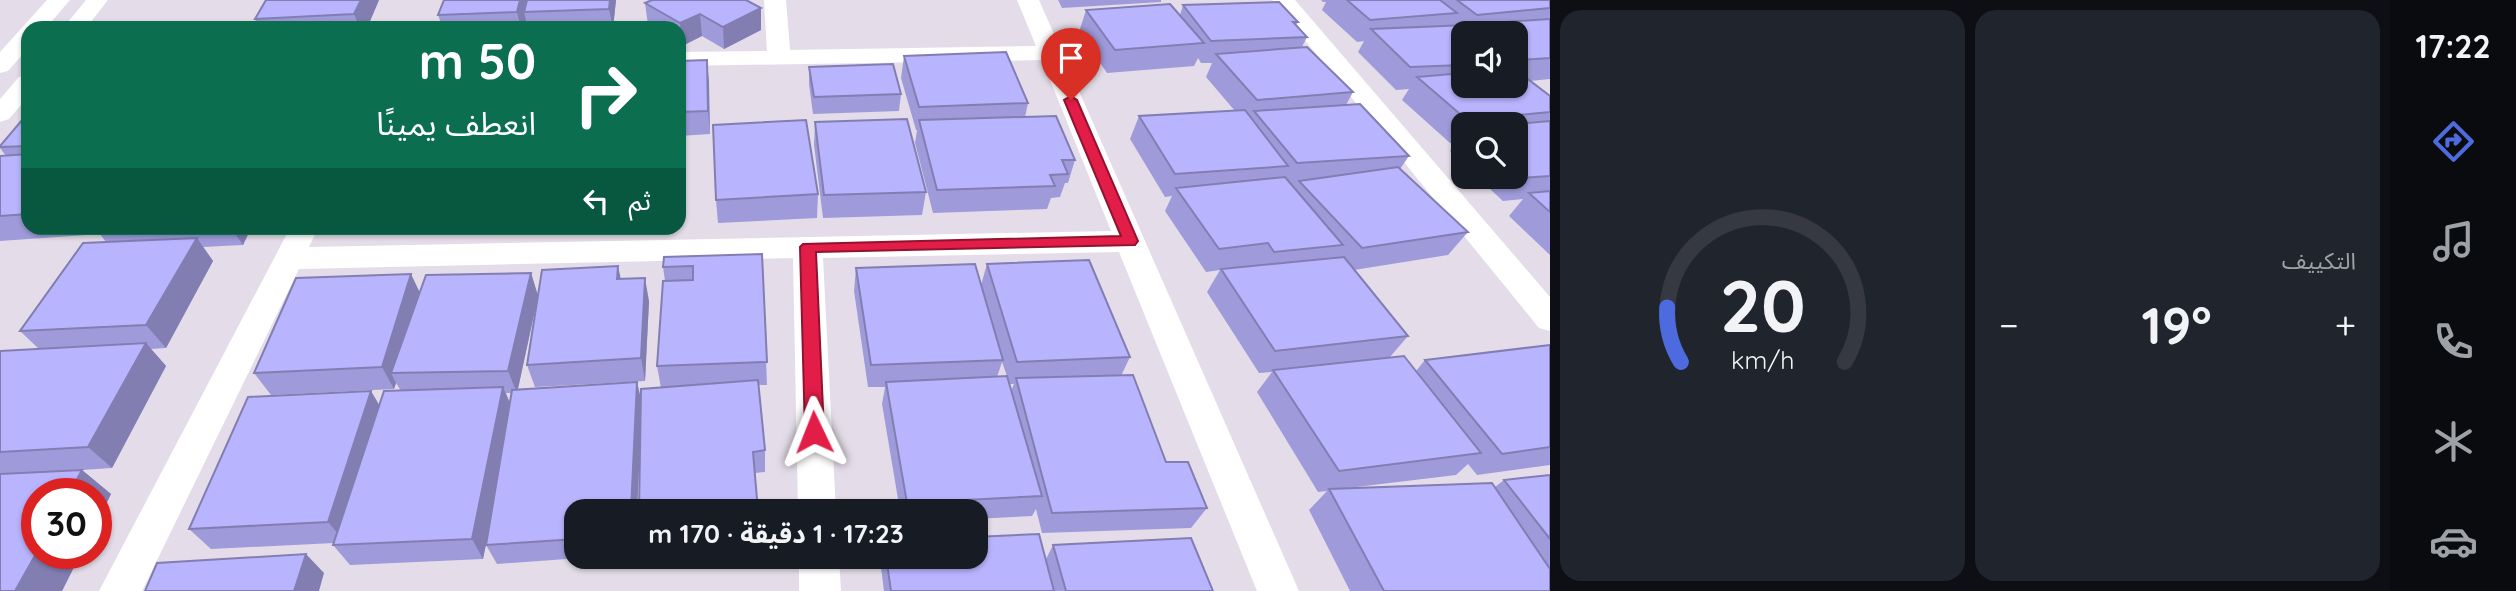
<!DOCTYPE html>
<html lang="ar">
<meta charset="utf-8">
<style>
:root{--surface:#171b24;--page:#20242c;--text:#f1f3f6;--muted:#9ea1a6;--line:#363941;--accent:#4d6bdf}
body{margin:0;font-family:Quicksand,"Noto Sans Arabic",sans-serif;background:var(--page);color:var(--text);direction:rtl;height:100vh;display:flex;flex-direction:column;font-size:26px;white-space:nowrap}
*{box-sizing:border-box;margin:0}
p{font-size:23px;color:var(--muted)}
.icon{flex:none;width:38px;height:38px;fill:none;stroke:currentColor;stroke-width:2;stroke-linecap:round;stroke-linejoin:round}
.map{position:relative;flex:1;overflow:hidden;direction:ltr}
.side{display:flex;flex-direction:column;gap:10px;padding:10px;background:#0d0f14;width:840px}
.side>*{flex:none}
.top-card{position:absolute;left:21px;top:21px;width:665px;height:214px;border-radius:21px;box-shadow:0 2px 5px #0004;direction:rtl;background:#0b6e4f;color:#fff;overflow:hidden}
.fabs{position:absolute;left:1451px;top:21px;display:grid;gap:14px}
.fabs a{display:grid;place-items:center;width:77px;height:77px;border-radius:14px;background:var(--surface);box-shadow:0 2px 5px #0004;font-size:35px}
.speed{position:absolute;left:21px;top:478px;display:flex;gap:14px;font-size:35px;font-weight:700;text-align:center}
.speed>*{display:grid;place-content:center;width:91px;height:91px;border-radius:50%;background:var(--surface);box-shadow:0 2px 5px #0004;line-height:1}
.speed .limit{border:10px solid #d22;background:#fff;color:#111}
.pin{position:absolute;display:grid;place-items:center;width:60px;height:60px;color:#fff;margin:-72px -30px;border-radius:50% 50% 50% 0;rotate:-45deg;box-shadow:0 0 7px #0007}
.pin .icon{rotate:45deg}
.me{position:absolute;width:77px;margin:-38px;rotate:358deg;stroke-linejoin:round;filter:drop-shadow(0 0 5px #0008)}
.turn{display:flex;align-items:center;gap:24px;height:147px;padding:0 35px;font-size:32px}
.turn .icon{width:91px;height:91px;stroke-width:2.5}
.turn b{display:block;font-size:49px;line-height:60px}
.then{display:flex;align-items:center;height:66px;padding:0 35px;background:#0003;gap:14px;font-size:26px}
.big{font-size:52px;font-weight:700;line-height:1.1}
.side .widget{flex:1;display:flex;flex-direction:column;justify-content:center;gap:10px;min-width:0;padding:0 24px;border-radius:21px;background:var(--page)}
.side .dial{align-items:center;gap:0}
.dial svg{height:182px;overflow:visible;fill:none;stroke:var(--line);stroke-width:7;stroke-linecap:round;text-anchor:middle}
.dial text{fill:var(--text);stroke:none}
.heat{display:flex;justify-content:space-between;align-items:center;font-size:38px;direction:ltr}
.side .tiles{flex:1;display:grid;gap:10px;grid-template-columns:repeat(2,1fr)}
.trip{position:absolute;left:564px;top:499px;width:424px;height:70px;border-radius:21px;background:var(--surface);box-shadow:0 2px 5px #0004;font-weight:700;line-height:70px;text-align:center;direction:rtl}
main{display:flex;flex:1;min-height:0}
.dock{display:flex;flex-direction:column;width:126px;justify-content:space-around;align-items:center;background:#090b0e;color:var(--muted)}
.dock .icon{width:49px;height:49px}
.dock .active{color:var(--accent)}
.dock b{font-size:32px;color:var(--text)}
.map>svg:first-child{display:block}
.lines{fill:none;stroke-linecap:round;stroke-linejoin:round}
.street{fill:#fff;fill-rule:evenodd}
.wall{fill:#9f9bda;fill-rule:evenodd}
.shaded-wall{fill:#827eb2}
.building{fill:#b9b4fe;stroke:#827eb2;stroke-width:2}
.route{fill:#e11d48;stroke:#92132f;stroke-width:2}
</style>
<main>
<nav class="dock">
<b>17:22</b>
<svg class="icon active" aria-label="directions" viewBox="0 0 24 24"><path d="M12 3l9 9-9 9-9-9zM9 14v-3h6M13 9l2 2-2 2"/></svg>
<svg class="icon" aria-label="music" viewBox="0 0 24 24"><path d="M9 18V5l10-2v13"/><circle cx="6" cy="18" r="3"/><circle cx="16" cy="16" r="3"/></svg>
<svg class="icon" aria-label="phone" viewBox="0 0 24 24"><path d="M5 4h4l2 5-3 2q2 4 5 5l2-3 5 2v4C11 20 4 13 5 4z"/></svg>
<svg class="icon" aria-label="climate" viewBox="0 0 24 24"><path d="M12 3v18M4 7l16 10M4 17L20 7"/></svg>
<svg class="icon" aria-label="car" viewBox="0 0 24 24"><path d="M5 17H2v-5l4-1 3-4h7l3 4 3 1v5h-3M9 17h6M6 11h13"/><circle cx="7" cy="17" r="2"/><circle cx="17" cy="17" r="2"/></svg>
</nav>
<section class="side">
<div class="tiles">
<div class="widget"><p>التكييف</p>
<div class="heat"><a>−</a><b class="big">19°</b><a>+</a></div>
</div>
<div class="widget dial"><svg viewBox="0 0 100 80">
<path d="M14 69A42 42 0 1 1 86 69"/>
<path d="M14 69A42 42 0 0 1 8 45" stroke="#4d6bdf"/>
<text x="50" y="56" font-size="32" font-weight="700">20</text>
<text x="50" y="72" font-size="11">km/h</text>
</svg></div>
</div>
</section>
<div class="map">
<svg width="1550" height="591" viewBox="0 0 1550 591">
<rect width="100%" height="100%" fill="#e4dde9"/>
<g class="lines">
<g class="street">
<polygon points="47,0 70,0 46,28 28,28 28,48 8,71 0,73 0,52"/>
<polygon points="86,0 108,0 86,28 63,28"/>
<polygon points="764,0 786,0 790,50 1036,46 1017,0 1039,0 1299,591 1257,591 1119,252 823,258 836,511 798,511 793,258 299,269 142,591 99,591 290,228 318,228 309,247 1111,231 1042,60 679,66 679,52 767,51"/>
<polygon points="1272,0 1295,0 1550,297 1550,331 1539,328"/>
<polygon points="28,75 28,97 9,119 0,122 0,99 19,77"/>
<polygon points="799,556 839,556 841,591 799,591"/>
</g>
</g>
<g class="wall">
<polygon points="266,0 379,0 367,28 259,28 255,19"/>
<polygon points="616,0 613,28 528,28 526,20 524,28 443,28 438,15"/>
<polygon points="1058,0 1161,0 1161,2 1062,8"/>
<path d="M1321 0H1550V79L1530 81 1550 96V255L1509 216 1523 199 1503 201 1477 177H1516V124H1463V164L1450 151 1456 143H1450L1402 100 1409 89 1396 90 1358 52 1364 41 1357 42 1322 10 1326 2H1323ZM1463 33H1516V86H1463Z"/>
<polygon points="645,3 761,8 761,30 724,49 702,36 682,46 679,44 679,28 653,28 648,25"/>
<polygon points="1183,5 1298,22 1296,25 1307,37 1302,47 1353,92 1346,105 1409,156 1400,169 1468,232 1448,255 1354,270 1408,336 1390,357 1416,371 1425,360 1550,346 1550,465 1477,475 1468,464 1456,475 1348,488 1495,487 1504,480 1550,475 1550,591 1350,591 1309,510 1327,491 1318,492 1257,392 1272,372 1259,373 1207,292 1220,270 1206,272 1165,211 1172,196 1165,197 1130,139 1139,116 1235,111 1206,77 1212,63 1201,63 1198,58 1194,66 1107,73 1079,32 1086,10 1180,15"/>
<polygon points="904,56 1028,103 1025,117 1075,160 1068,183 1065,183 1060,197 1051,198 1047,209 933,213 915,143 917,130 916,130 901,78"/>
<polygon points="707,60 710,134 679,136 679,61"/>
<polygon points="809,67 901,94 899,111 813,114 809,84"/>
<polygon points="28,113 28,228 251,228 243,245 203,247 213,261 166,348 151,349 166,366 112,468 82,470 111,494 96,524 96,494 37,553 81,553 62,591 0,591 0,351 39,349 20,331 106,242 100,234 0,241 0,156 6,156 0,148 0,146"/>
<polygon points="815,122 926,192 922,215 823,218 814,145"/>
<polygon points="818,194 817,218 718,223 716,200"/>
<polygon points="442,228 481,228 479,233 445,234"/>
<path d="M762 254 767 385H758L765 450V472L755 473 640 444 637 511H576V556H608L497 564 486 545 483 559 350 565 333 545 334 543 211 549 189 529 401 391 396 383 394 389 271 395 254 373 420 292 531 273 538 296 518 389 637 382 641 400 661 388 657 366 665 281 663 267ZM506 393H511L510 403Z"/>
<path d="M987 264 1130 357 1121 376 1166 462 1207 508 1191 528 1042 533 1036 509 1032 516 975 519V511H900L882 404 885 387H868L854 291 856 268 981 285ZM1002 362 1007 376 997 377ZM1009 384H1014L1011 391Z"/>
<polygon points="620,279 649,301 645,381 535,387 527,365"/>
<polygon points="1053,545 1213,591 884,591 880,560 881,556 975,556 1046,559"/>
</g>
<g class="shaded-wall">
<polygon points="361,0 379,0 367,28 360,28 354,14"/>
<polygon points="520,0 531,0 524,12 526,20 524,28 521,28 517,12"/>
<polygon points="610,0 616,0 613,28 609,9"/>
<polygon points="761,8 761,30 724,49 723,27"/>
<polygon points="700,14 702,36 682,46 680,23"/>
<polygon points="707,60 709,82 710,134 708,111"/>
<polygon points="231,228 251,228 243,245"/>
<polygon points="197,238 213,261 166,348 146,325"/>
<polygon points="618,266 623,289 617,279"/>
<polygon points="531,273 538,296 517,393 508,371"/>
<polygon points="411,274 422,297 391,373 396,383 394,389 382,367"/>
<polygon points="645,278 649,301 645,381 641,358"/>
<polygon points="146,343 166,366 112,468 88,447"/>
<polygon points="637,382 642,404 637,511 631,511"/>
<polygon points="503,387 512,409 483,559 472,539"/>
<polygon points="371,391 384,413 345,542 328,522"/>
<polygon points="82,470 111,494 96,524 96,494 69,494"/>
<polygon points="37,552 37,553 81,553 62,591 15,591"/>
<polygon points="306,554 324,573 319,591 294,591"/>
</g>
<g class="building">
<polygon points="266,0 361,0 354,14 255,19"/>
<polygon points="444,0 520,0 517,12 438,15"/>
<polygon points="527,0 610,0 609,9 524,12"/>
<polygon points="652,0 746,0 761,8 723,27 700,14 680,23 645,3"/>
<polygon points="1347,0 1440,0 1457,13 1370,20"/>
<polygon points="1457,0 1550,0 1550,8 1477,15"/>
<polygon points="1279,2 1298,22 1293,22 1307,37 1211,41 1183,5"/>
<polygon points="1170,4 1204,43 1115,50 1086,10"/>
<polygon points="1550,19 1550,58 1521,60 1516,55 1516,33 1487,33 1475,24"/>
<polygon points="1468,25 1477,33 1463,33 1463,65 1410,67 1371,29"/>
<polygon points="350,26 348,28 295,28"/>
<polygon points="1307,47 1353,92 1257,100 1216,54"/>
<polygon points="1006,52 1028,103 919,107 904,56"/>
<polygon points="707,60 708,111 679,112 679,61"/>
<polygon points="893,64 901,94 814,97 809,67"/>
<polygon points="1516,70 1550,96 1550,112 1467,120 1417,77 1463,73 1463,86 1516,86"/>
<polygon points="1360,104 1409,156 1297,163 1254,111"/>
<polygon points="1245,110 1288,166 1175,174 1139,116"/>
<polygon points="28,113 28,146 0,147 0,146"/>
<polygon points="1056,116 1075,160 1062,160 1068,174 1050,175 1055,186 937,190 919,120"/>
<polygon points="907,119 926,192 824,195 815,122"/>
<polygon points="806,120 818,194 716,200 713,125"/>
<polygon points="1550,121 1550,176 1522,178 1516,172 1516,124 1514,124"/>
<polygon points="28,154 28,214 0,216 0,156"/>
<polygon points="1398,167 1468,232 1362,248 1299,181"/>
<polygon points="1285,177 1343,245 1274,252 1268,243 1219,249 1176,188"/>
<polygon points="1550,191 1550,212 1529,193"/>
<polygon points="197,238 146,325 20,331 83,243"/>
<polygon points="762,254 767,362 657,366 663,281 693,280 693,266 663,267 664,257"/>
<polygon points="1344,257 1408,336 1275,351 1221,269"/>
<polygon points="1089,260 1130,357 1017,362 987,264"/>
<polygon points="975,264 1003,360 871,365 856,268"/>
<polygon points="618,266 617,279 645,278 641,358 527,365 542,270"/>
<polygon points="531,273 508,371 391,373 426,275"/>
<polygon points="411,274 382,367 254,373 296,278"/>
<polygon points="146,343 88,447 0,452 0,351"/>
<polygon points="1550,345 1550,447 1502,454 1425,360"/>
<polygon points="1404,356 1481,453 1339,471 1273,370"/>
<polygon points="1133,375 1166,462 1188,462 1207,508 1052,513 1016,378"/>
<polygon points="1007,376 1042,496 907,503 886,382"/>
<polygon points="758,380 765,450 753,452 758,511 639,511 641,389"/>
<polygon points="637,382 631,511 576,511 576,539 486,545 512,390"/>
<polygon points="503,387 472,539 333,545 384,391"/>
<polygon points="371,391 328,522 189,529 248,397"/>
<polygon points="82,470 69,494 37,494 37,552 15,591 0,591 0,474"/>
<polygon points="1550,475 1550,539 1504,480"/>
<polygon points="1492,483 1550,569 1550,591 1384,591 1329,489"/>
<polygon points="1039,534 1054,591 891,591 886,556 975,556 975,537"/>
<polygon points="1191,538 1213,591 1066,591 1053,545"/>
<polygon points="306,554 294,591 145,591 157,563"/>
</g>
<polygon class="route" points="1071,96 1077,100 1138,241 1135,245 816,252 824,432 821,437 814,440 808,437 805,432 800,247 803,244 1121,236 1064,100"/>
</svg>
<div class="fabs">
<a><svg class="icon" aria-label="sound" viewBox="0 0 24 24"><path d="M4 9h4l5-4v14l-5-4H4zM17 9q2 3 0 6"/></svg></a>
<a><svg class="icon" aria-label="search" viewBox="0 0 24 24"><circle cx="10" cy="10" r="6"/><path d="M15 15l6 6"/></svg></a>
</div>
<div class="speed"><div class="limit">30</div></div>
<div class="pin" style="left:1071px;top:100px;background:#d93025"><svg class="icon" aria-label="arrive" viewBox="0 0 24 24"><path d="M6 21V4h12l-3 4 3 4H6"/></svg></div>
<svg class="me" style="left:814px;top:432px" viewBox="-20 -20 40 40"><path d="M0-17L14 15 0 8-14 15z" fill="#e11d48" stroke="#fff" stroke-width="4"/></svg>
<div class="trip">17:23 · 1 دقيقة · 170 m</div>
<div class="top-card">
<div class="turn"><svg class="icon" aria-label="right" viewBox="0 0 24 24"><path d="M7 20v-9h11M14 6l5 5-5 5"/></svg><div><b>50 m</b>انعطف يمينًا</div></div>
<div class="then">ثم<svg class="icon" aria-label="left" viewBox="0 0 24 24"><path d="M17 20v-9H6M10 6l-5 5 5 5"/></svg></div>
</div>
</div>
</main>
